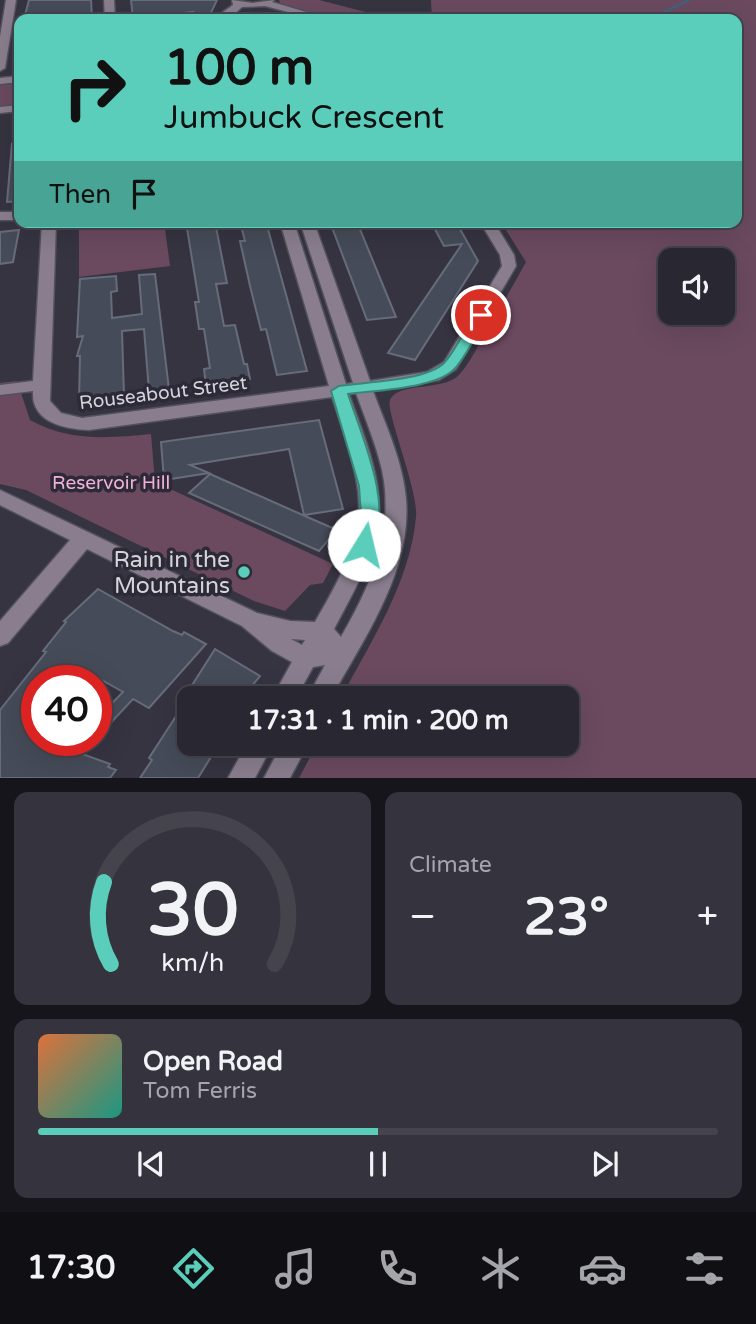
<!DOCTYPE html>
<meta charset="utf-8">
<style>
:root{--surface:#292732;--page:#35333e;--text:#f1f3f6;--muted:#a5a5ac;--line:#45444d;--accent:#5bcebb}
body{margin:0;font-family:"Varela Round",sans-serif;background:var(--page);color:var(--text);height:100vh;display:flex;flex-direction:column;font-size:26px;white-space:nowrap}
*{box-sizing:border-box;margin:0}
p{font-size:23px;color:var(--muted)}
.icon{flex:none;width:38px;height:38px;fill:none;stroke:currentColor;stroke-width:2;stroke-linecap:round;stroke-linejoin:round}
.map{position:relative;height:778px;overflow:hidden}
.sheet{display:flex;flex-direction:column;gap:14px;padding:14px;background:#17151c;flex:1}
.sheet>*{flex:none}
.top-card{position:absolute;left:14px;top:14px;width:728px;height:214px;border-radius:14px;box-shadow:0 7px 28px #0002,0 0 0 2px var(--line);background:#5bcebb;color:#111;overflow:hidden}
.controls{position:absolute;left:658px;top:248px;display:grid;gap:14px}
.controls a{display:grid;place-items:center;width:77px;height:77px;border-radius:14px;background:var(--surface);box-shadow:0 7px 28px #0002,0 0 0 2px var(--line);font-size:35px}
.speed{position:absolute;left:21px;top:665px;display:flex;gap:14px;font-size:35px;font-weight:700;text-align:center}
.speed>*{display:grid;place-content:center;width:91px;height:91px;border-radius:50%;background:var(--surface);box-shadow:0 7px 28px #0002,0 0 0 2px var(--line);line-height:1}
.speed .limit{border:10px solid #d22;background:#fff;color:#111}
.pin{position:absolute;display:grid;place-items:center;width:60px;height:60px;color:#fff;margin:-30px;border:4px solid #fff;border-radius:50%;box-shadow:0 2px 7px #0007}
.me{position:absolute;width:77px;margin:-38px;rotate:9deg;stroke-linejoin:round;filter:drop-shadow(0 0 5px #0008)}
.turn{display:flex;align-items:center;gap:24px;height:147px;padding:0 35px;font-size:32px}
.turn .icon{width:91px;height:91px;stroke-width:2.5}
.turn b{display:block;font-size:49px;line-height:60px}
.then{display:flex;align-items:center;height:66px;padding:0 35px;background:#0003;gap:14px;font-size:26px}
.big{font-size:52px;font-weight:700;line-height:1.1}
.sheet .widget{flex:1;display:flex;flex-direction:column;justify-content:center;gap:10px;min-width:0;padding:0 24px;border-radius:14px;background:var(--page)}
.sheet .dial{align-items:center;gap:0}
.dial svg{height:182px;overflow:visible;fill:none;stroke:var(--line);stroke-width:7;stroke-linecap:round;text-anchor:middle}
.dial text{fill:var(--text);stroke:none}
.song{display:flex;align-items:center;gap:21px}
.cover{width:84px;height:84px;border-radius:10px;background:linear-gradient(135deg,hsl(20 70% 55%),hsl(170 70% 35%))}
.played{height:7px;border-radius:4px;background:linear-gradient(90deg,var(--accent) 50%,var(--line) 50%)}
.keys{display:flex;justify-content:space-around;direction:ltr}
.heat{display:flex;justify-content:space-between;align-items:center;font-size:38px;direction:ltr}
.sheet .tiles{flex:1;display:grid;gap:14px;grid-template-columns:1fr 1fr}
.widget:last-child{grid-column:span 2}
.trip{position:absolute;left:177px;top:686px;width:402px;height:70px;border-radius:14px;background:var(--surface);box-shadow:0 7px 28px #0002,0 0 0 2px var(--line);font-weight:700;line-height:70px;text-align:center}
.tabs{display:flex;height:112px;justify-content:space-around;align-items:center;background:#101014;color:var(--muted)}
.tabs .icon{width:49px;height:49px}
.tabs .on{color:var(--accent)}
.tabs b{font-size:32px;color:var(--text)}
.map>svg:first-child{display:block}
.green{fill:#6b4a60;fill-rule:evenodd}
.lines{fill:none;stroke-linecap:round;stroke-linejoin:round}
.stream{stroke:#42617f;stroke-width:2.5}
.building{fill:#464b59;stroke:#676c7b;stroke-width:2}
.minor-casing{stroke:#53515e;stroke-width:3}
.minor{fill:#8a7e8e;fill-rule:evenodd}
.route{fill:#5bcebb;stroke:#3b867a;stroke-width:2}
.poi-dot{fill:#5bcebb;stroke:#2d2a38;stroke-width:2.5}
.labels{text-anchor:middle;stroke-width:7;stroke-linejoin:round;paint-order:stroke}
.street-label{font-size:19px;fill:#d5d4dc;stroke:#2d2a38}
.park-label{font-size:19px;fill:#f0b0da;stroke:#2d2a38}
.near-poi-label{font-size:23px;fill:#d5d4dc;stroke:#2d2a38;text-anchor:end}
</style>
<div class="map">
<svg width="756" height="778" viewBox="0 0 756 778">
<rect width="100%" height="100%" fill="#373442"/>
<g class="green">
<polygon points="279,0 319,0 393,19 336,19 276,4 280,3"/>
<path d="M431 0H756V778H299L317 744H567V698H341C371 641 410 583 416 517 419 492 385 410 390 400 397 382 442 391 458 376 467 367 475 352 481 340 496 314 512 288 526 262L501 222H737V19H432ZM670 261H723V313H670Z"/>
<polygon points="19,81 19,106 0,108 0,83"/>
<polygon points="79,222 164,222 170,266 79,277"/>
<path d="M17 381 30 420C69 442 108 438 151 434L155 482 333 564 323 583 310 585 285 611 254 601 26 490 0 484V383Z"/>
</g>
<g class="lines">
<polyline class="stream" points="650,19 689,0"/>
</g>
<g class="building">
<polygon points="29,0 91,0 92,19 24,19"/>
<polygon points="131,0 217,0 208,19 191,19 193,12 133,19"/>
<polygon points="12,144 19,145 19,201 7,202"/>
<polygon points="186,222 215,222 227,283 216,284 224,326 235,325 244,364 247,364 250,379 206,385 204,369 210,368 204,329 199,329 195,302 199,302"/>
<polygon points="240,222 266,222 307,371 277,375 266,329 261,330 250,286 240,241 245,241"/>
<polygon points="330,222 357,222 396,317 367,320"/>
<polygon points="431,222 456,222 478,261 415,360 388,353 462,244 444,246"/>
<polygon points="19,230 13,262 0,264 0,232"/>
<polygon points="155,274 169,389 149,391 144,329 122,331 124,396 79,401 80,356 77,356 83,336 77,337 80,279 116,276 117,291 111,292 112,318 142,314 139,275"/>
<polygon points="319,420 343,509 304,515 289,449 190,465 209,473 164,480 161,442"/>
<polygon points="210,474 314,520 337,530 319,551 189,493"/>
<polygon points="98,589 173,631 182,635 184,632 206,644 149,708 133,699 104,730 96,726 96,720 123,692 82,669 73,681 37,681 37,740 52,740 61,744 60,746 110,764 108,767 116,770 110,778 0,778 0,710 46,652 43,651 66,622 64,621"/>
<polygon points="215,649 260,676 252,686 258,689 250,698 203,698 189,690"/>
<polygon points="180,710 189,714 189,744 219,744 211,757 198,778 140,778 152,760 149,758"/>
</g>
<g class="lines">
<g class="minor-casing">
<g id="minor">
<polygon points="6,0 16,0 5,68 0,71 0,37"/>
<polygon points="104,0 114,0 115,19 105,19"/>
<polygon points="232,0 253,3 274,0 272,2 330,19 315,19 265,6 242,7 229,19 219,19 223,12 233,5"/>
<polygon points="19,76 19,82 0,84 0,78"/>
<polygon points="19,105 19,111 0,113 0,107"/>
<rect x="0" y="212" width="19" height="8"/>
<path d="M42 222H56L50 401 61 413 82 418 329 386 280 222H294L346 384 353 383 300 222H314L370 381 427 372 444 362 502 266 500 255 480 222H494L514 255 516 266 456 369 439 380 373 391C386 426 403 462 406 499 412 571 364 638 331 698H307L325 665 313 667 296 698H272L292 662 272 651 242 626 87 549 8 643 0 646V621L70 540 0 505V490L257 613 290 621 315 622C338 582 364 538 358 491 354 459 342 427 332 397L89 430C64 429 31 422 33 391L0 395V385L33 381ZM356 393C365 418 376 444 382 470 395 531 371 585 341 637L334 629C356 587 384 542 378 493 375 460 360 426 349 394ZM291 639 305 640 302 645Z"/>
<polygon points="247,744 273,744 255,778 228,778"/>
<polygon points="282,744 308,744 290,778 264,778"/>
</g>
</g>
<use href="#minor" class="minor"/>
</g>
<path class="route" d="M481 311 488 315C478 332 469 351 457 366 440 389 376 390 348 394 362 437 395 508 371 550H358L355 545 361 515 359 486 331 391 339 386C365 382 426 381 444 363 457 349 465 328 476 312Z"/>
<circle class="poi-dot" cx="244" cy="572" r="7"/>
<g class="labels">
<g class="street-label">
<text transform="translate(163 392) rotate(-7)" y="7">Rouseabout Street</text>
</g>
<g class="park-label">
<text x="111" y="489">Reservoir Hill</text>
</g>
<g class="near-poi-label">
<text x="230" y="567">Rain in the<tspan x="230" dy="26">Mountains</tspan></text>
</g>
</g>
</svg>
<div class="controls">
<a><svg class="icon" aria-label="sound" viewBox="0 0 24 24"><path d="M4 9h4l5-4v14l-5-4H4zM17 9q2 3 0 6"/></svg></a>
</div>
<div class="speed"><div class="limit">40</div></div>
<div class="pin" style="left:481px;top:315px;background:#d93025"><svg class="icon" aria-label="arrive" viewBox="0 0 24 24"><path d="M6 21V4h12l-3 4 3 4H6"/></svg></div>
<svg class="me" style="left:364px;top:545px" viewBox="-20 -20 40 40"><circle r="19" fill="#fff"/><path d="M0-13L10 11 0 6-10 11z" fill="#5bcebb"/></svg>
<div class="trip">17:31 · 1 min · 200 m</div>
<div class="top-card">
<div class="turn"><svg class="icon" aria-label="right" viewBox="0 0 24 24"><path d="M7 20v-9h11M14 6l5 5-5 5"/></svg><div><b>100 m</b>Jumbuck Crescent</div></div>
<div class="then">Then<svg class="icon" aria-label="arrive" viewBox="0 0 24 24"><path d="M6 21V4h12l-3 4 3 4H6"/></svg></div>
</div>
</div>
<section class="sheet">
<div class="tiles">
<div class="widget dial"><svg viewBox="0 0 100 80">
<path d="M14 69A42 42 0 1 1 86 69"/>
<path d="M14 69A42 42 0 0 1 11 33" stroke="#5bcebb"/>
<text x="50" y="56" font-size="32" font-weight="700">30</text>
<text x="50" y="72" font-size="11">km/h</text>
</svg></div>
<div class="widget"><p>Climate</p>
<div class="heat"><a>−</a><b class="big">23°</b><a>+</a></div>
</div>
<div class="widget">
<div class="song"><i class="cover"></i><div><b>Open Road</b><p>Tom Ferris</p></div></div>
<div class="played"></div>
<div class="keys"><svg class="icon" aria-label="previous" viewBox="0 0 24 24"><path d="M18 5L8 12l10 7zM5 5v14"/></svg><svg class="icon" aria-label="pause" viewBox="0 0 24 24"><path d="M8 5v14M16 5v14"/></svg><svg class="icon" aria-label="next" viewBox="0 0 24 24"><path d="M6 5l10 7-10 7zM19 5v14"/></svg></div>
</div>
</div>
</section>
<nav class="tabs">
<b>17:30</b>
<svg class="icon on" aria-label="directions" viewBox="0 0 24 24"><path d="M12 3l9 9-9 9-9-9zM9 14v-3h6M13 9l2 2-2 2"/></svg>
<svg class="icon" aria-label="music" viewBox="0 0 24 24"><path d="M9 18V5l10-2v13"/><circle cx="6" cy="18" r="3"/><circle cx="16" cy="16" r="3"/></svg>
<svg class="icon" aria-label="phone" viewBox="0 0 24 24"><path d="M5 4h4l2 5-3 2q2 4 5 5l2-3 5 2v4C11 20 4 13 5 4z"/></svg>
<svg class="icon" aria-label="climate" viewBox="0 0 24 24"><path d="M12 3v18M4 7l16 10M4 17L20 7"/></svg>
<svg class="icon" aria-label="car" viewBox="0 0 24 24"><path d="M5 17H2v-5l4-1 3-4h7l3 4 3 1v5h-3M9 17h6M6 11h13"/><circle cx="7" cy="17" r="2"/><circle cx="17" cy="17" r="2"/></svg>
<svg class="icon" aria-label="filters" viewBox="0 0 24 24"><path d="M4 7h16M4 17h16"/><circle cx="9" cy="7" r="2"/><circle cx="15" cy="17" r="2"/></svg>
</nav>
